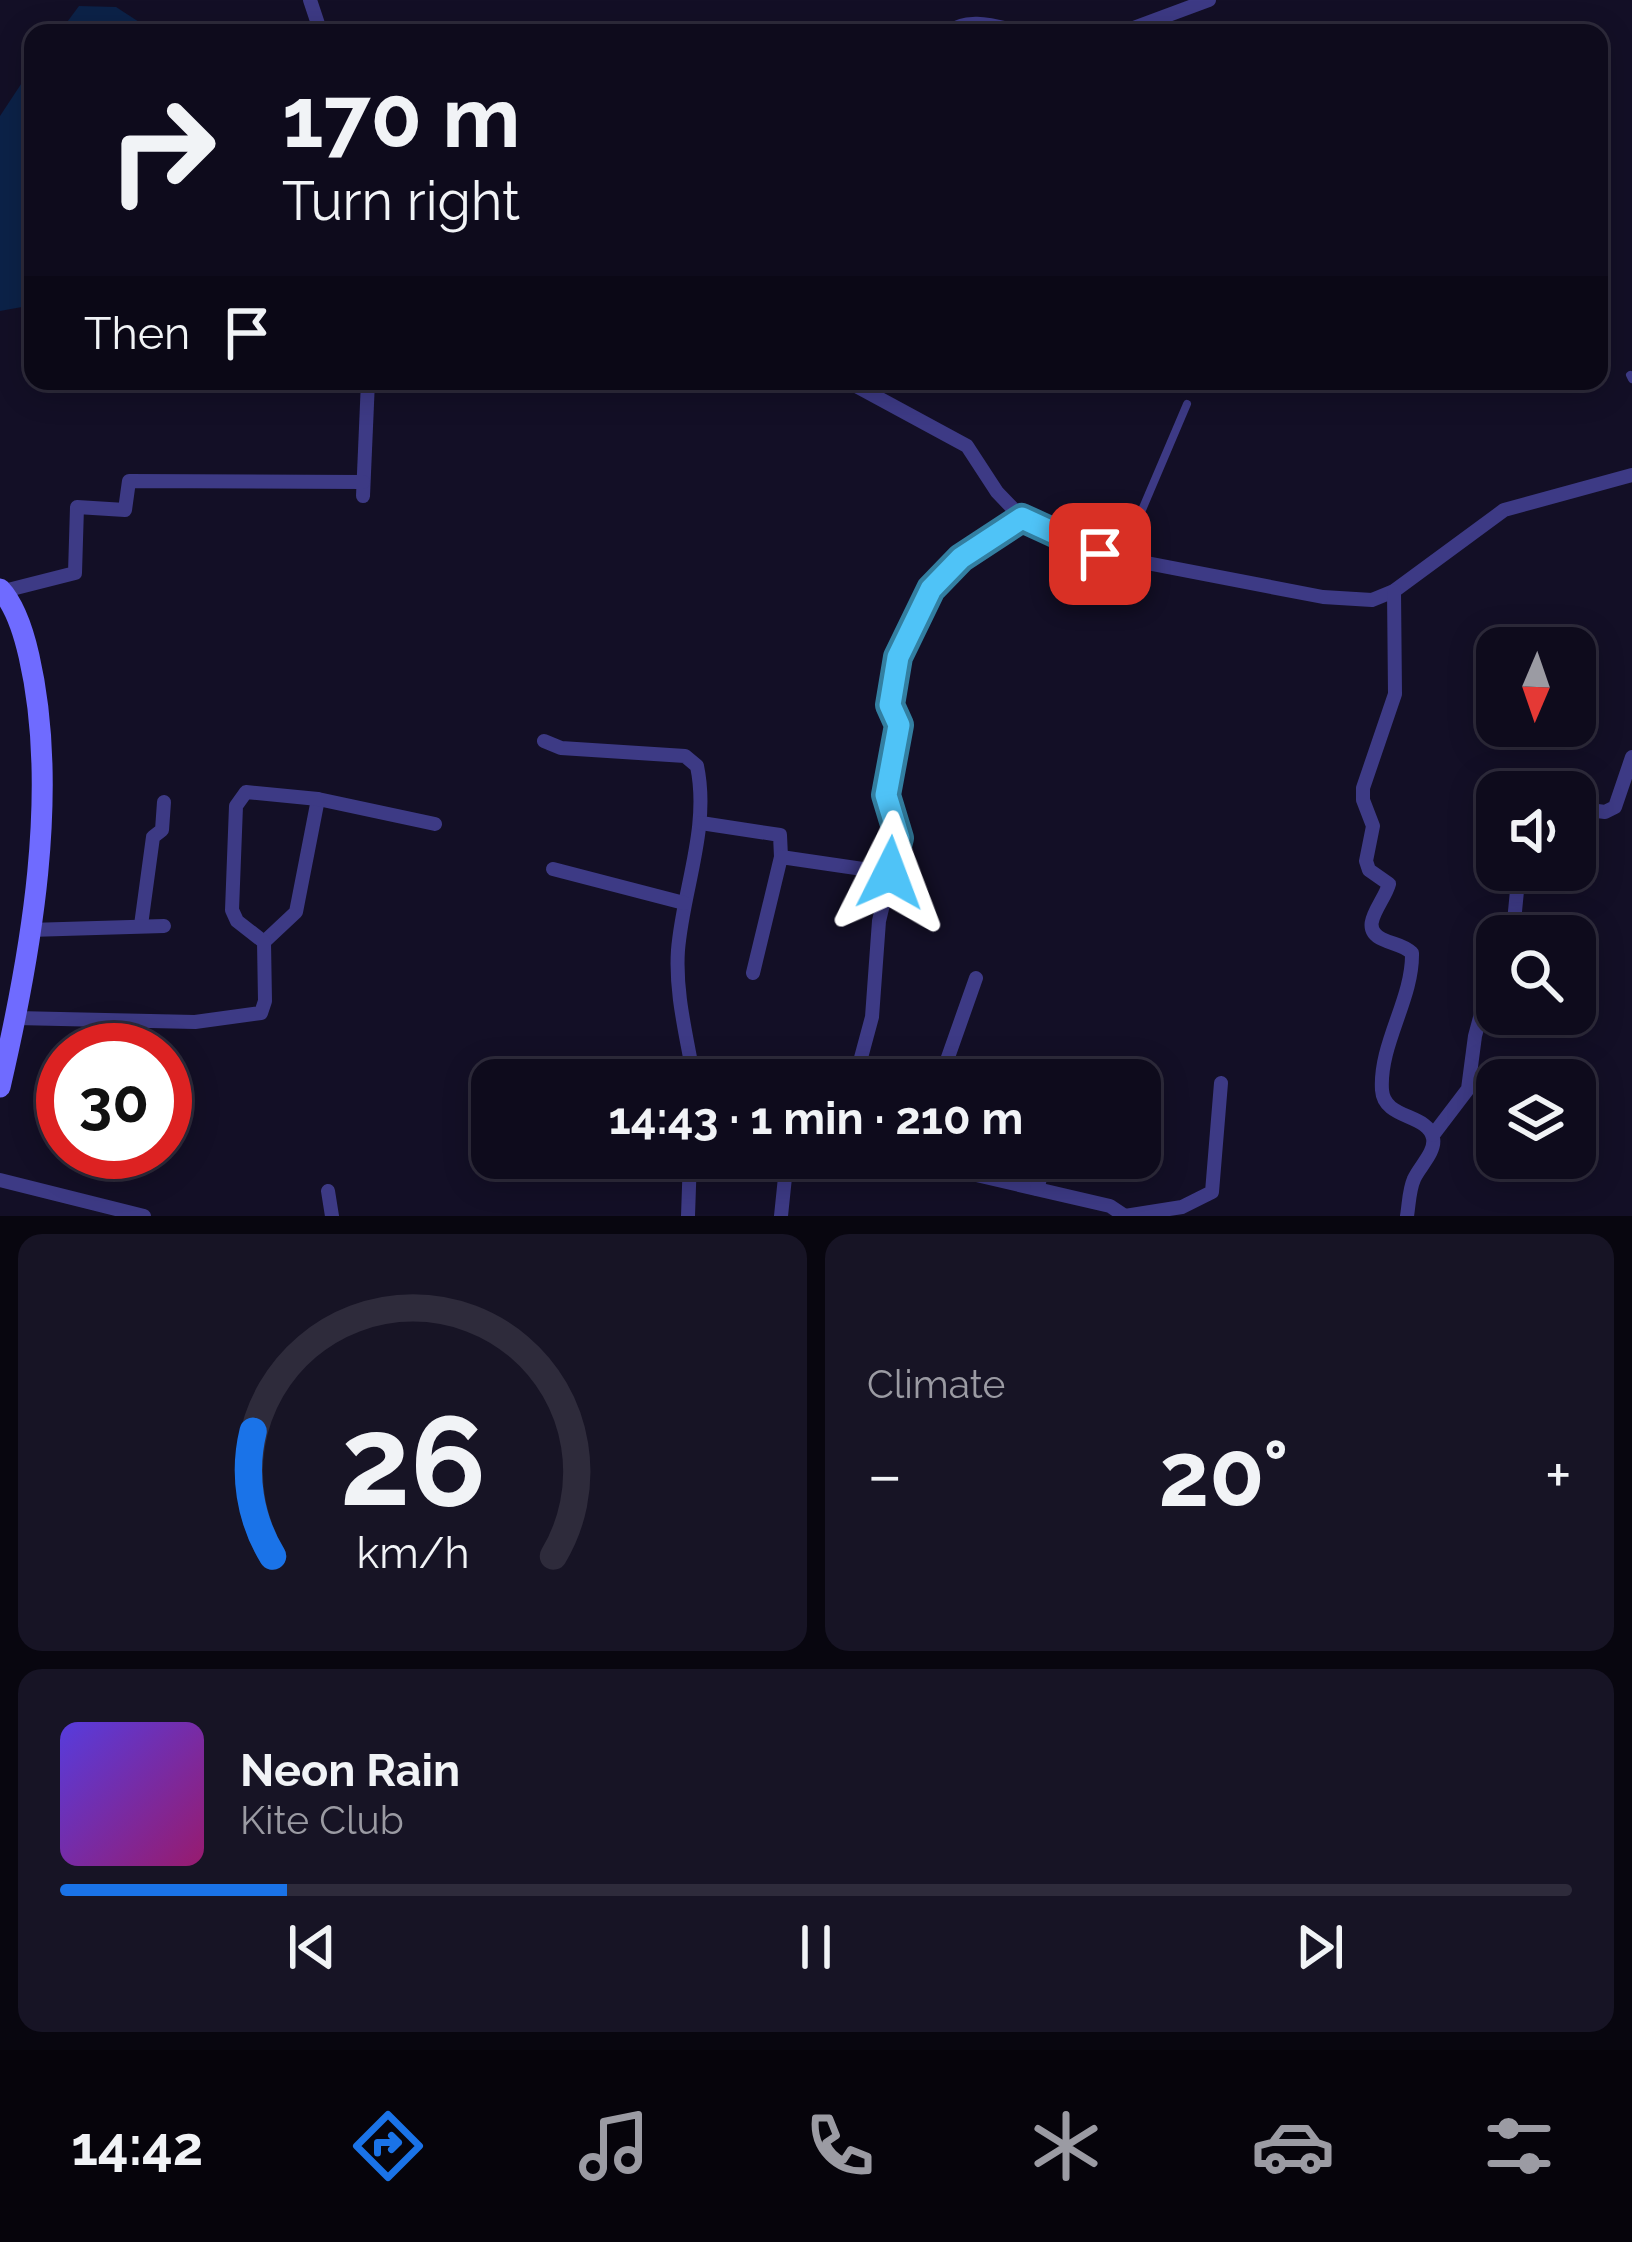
<!DOCTYPE html>
<meta charset="utf-8">
<style>
:root{--surface:#0e0b1c;--page:#171425;--text:#f1f3f6;--muted:#9b9ba3;--line:#2e2b3b;--accent:#1a73e8}
body{margin:0;font-family:Raleway,sans-serif;background:var(--page);color:var(--text);height:100vh;display:flex;flex-direction:column;font-size:45px;white-space:nowrap}
*{box-sizing:border-box;margin:0}
p{font-size:39px;color:var(--muted)}
.icon{flex:none;width:66px;height:66px;fill:none;stroke:currentColor;stroke-width:2;stroke-linecap:round;stroke-linejoin:round}
.map{position:relative;height:1216px;overflow:hidden}
.side{display:flex;flex-direction:column;gap:18px;padding:18px;background:#08060f;flex:1}
.side>*{flex:none}
.guide{position:absolute;left:24px;top:24px;width:1584px;height:366px;border-radius:24px;box-shadow:0 6px 30px #0003,0 0 0 3px var(--line);background:#0e0b1c;color:var(--text);overflow:hidden}
.needle{width:78px;rotate:182deg}
.fabs{position:absolute;left:1476px;top:627px;display:grid;gap:24px}
.fabs a{display:grid;place-items:center;width:120px;height:120px;border-radius:24px;background:var(--surface);box-shadow:0 6px 30px #0003,0 0 0 3px var(--line);font-size:60px}
.speed{position:absolute;left:36px;top:1023px;display:flex;gap:24px;font-size:60px;font-weight:700;text-align:center}
.speed>*{display:grid;place-content:center;width:156px;height:156px;border-radius:50%;background:var(--surface);box-shadow:0 6px 30px #0003,0 0 0 3px var(--line);line-height:1}
.speed .limit{border:18px solid #d22;background:#fff;color:#111}
.pin{position:absolute;display:grid;place-items:center;width:102px;height:102px;color:#fff;margin:-51px;border-radius:24px;box-shadow:0 6px 18px #0006}
.me{position:absolute;width:132px;margin:-66px;rotate:3deg;stroke-linejoin:round;filter:drop-shadow(0 0 9px #0008)}
.turn{display:flex;align-items:center;gap:42px;height:252px;padding:0 60px;font-size:54px}
.turn .icon{width:156px;height:156px;stroke-width:2.5}
.turn b{display:block;font-size:84px;line-height:102px}
.then{display:flex;align-items:center;height:114px;padding:0 60px;background:#0003;gap:24px;font-size:45px}
.big{font-size:90px;font-weight:700;line-height:1.1}
.side .widget{flex:1;display:flex;flex-direction:column;justify-content:center;gap:18px;min-width:0;padding:0 42px;border-radius:24px;background:var(--page)}
.side .dial{align-items:center;gap:0}
.dial svg{height:312px;overflow:visible;fill:none;stroke:var(--line);stroke-width:7;stroke-linecap:round;text-anchor:middle}
.dial text{fill:var(--text);stroke:none}
.song{display:flex;align-items:center;gap:36px}
.cover{width:144px;height:144px;border-radius:18px;background:linear-gradient(135deg,hsl(250 70% 55%),hsl(320 70% 35%))}
.played{height:12px;border-radius:6px;background:linear-gradient(90deg,var(--accent) 15%,var(--line) 15%)}
.keys{display:flex;justify-content:space-around;direction:ltr}
.heat{display:flex;justify-content:space-between;align-items:center;font-size:66px;direction:ltr}
.side .tiles{flex:1;display:grid;gap:18px;grid-template-columns:1fr 1fr}
.widget:last-child{grid-column:span 2}
.trip{position:absolute;left:471px;top:1059px;width:690px;height:120px;border-radius:24px;background:var(--surface);box-shadow:0 6px 30px #0003,0 0 0 3px var(--line);font-weight:700;line-height:120px;text-align:center}
.menu{display:flex;height:192px;justify-content:space-around;align-items:center;background:#06040b;color:var(--muted)}
.menu .icon{width:84px;height:84px}
.menu .current{color:var(--accent)}
.menu b{font-size:54px;color:var(--text)}
.map>svg:first-child{display:block}
.water{fill:#0c2248}
.lines{fill:none;stroke-linecap:round;stroke-linejoin:round}
.service{stroke:#3d3a85;stroke-width:8}
.minor{stroke:#3d3a85;stroke-width:14}
.secondary{stroke:#6f6bff;stroke-width:21}
.route-casing{stroke:#337fa1;stroke-width:30}
.route{stroke:#4fc3f7;stroke-width:21}
</style>
<div class="map">
<svg width="1632" height="1216" viewBox="0 0 1632 1216">
<rect width="100%" height="100%" fill="#130f26"/>
<g class="water">
<polygon points="79,6 116,7 156,33 59,33"/>
<polygon points="33,66 33,305 0,311 0,116"/>
</g>
<g class="lines">
<g class="service">
<polyline points="1630,375 1632,379"/>
<polyline points="1122,557 1187,404"/>
</g>
<g class="minor">
<polyline points="310,0 321,33"/>
<path d="M947 33C969 15 1000 28 1027 33"/>
<polyline points="1120,33 1209,0"/>
<polyline points="847,381 967,446 997,492 1022,518 1058,537 1100,554 1323,597 1372,600 1394,591 1504,510 1632,475"/>
<polyline points="363,496 368,381"/>
<polyline points="4,591 75,573 77,507 125,510 129,481 363,482"/>
<path d="M1394 591 1395 694 1363 788V800L1373 826 1366 861 1369 870 1389 884C1384 903 1357 927 1382 939 1394 945 1402 944 1412 953 1413 999 1379 1044 1382 1090 1384 1120 1428 1113 1433 1138 1436 1152 1419 1167 1414 1179 1409 1190 1409 1204 1407 1216"/>
<path d="M544 741 561 748 685 756 697 766C710 828 683 889 678 950 675 994 687 1037 694 1080"/>
<polyline points="1575,808 1605,812 1615,807 1632,757"/>
<polyline points="701,823 780,835 781,857"/>
<polyline points="553,869 684,903"/>
<polyline points="141,925 153,837 162,830 164,802"/>
<polyline points="29,930 164,926"/>
<polyline points="1513,932 1519,870"/>
<polyline points="264,942 296,912 318,799"/>
<polyline points="753,973 781,857 890,873"/>
<polyline points="16,1018 195,1022 261,1013 265,1001 264,942 237,921 232,910 236,806 246,792 318,799 435,824"/>
<polyline points="855,1080 872,1017 879,921 899,838 886,795 899,725 890,705 898,657 931,589 961,558 1022,518"/>
<polyline points="940,1080 976,978"/>
<polyline points="1067,1080 1068,1078"/>
<polyline points="1433,1135 1468,1089 1475,1036 1497,955"/>
<polyline points="903,1158 1110,1206 1125,1216"/>
<polyline points="0,1180 144,1216"/>
<polyline points="1037,1189 1046,1158"/>
<polyline points="328,1191 332,1216"/>
<polyline points="688,1216 690,1158"/>
<polyline points="781,1216 787,1158"/>
<polyline points="1125,1216 1182,1207 1212,1192 1221,1083"/>
</g>
<path class="secondary" d="M0 589C15 605 24 634 29 656 60 791 31 954 0 1087"/>
</g>
<g class="lines">
<g class="route-casing">
<polyline id="route" points="890,873 899,838 886,795 899,725 890,705 898,657 931,589 961,558 1022,518 1100,554"/>
</g>
<use href="#route" class="route"/>
</g>
</svg>
<div class="fabs">
<a><svg class="needle" viewBox="-14 -14 28 28"><path d="M0-13l5 13h-10z" fill="#e53935"/><path d="M0 13l5-13h-10z" fill="#9b9ba3"/></svg></a>
<a><svg class="icon" aria-label="sound" viewBox="0 0 24 24"><path d="M4 9h4l5-4v14l-5-4H4zM17 9q2 3 0 6"/></svg></a>
<a><svg class="icon" aria-label="search" viewBox="0 0 24 24"><circle cx="10" cy="10" r="6"/><path d="M15 15l6 6"/></svg></a>
<a><svg class="icon" aria-label="layers" viewBox="0 0 24 24"><path d="M12 4l9 5-9 5-9-5zM3 14l9 5 9-5"/></svg></a>
</div>
<div class="speed"><div class="limit">30</div></div>
<div class="pin" style="left:1100px;top:554px;background:#d93025"><svg class="icon" aria-label="arrive" viewBox="0 0 24 24"><path d="M6 21V4h12l-3 4 3 4H6"/></svg></div>
<svg class="me" style="left:890px;top:873px" viewBox="-20 -20 40 40"><path d="M0-17L14 15 0 8-14 15z" fill="#4fc3f7" stroke="#fff" stroke-width="4"/></svg>
<div class="trip">14:43 · 1 min · 210 m</div>
<div class="guide">
<div class="turn"><svg class="icon" aria-label="right" viewBox="0 0 24 24"><path d="M7 20v-9h11M14 6l5 5-5 5"/></svg><div><b>170 m</b>Turn right</div></div>
<div class="then">Then<svg class="icon" aria-label="arrive" viewBox="0 0 24 24"><path d="M6 21V4h12l-3 4 3 4H6"/></svg></div>
</div>
</div>
<section class="side">
<div class="tiles">
<div class="widget dial"><svg viewBox="0 0 100 80">
<path d="M14 69A42 42 0 1 1 86 69"/>
<path d="M14 69A42 42 0 0 1 9 37" stroke="#1a73e8"/>
<text x="50" y="56" font-size="32" font-weight="700">26</text>
<text x="50" y="72" font-size="11">km/h</text>
</svg></div>
<div class="widget"><p>Climate</p>
<div class="heat"><a>−</a><b class="big">20°</b><a>+</a></div>
</div>
<div class="widget">
<div class="song"><i class="cover"></i><div><b>Neon Rain</b><p>Kite Club</p></div></div>
<div class="played"></div>
<div class="keys"><svg class="icon" aria-label="previous" viewBox="0 0 24 24"><path d="M18 5L8 12l10 7zM5 5v14"/></svg><svg class="icon" aria-label="pause" viewBox="0 0 24 24"><path d="M8 5v14M16 5v14"/></svg><svg class="icon" aria-label="next" viewBox="0 0 24 24"><path d="M6 5l10 7-10 7zM19 5v14"/></svg></div>
</div>
</div>
</section>
<nav class="menu">
<b>14:42</b>
<svg class="icon current" aria-label="directions" viewBox="0 0 24 24"><path d="M12 3l9 9-9 9-9-9zM9 14v-3h6M13 9l2 2-2 2"/></svg>
<svg class="icon" aria-label="music" viewBox="0 0 24 24"><path d="M9 18V5l10-2v13"/><circle cx="6" cy="18" r="3"/><circle cx="16" cy="16" r="3"/></svg>
<svg class="icon" aria-label="phone" viewBox="0 0 24 24"><path d="M5 4h4l2 5-3 2q2 4 5 5l2-3 5 2v4C11 20 4 13 5 4z"/></svg>
<svg class="icon" aria-label="climate" viewBox="0 0 24 24"><path d="M12 3v18M4 7l16 10M4 17L20 7"/></svg>
<svg class="icon" aria-label="car" viewBox="0 0 24 24"><path d="M5 17H2v-5l4-1 3-4h7l3 4 3 1v5h-3M9 17h6M6 11h13"/><circle cx="7" cy="17" r="2"/><circle cx="17" cy="17" r="2"/></svg>
<svg class="icon" aria-label="filters" viewBox="0 0 24 24"><path d="M4 7h16M4 17h16"/><circle cx="9" cy="7" r="2"/><circle cx="15" cy="17" r="2"/></svg>
</nav>
